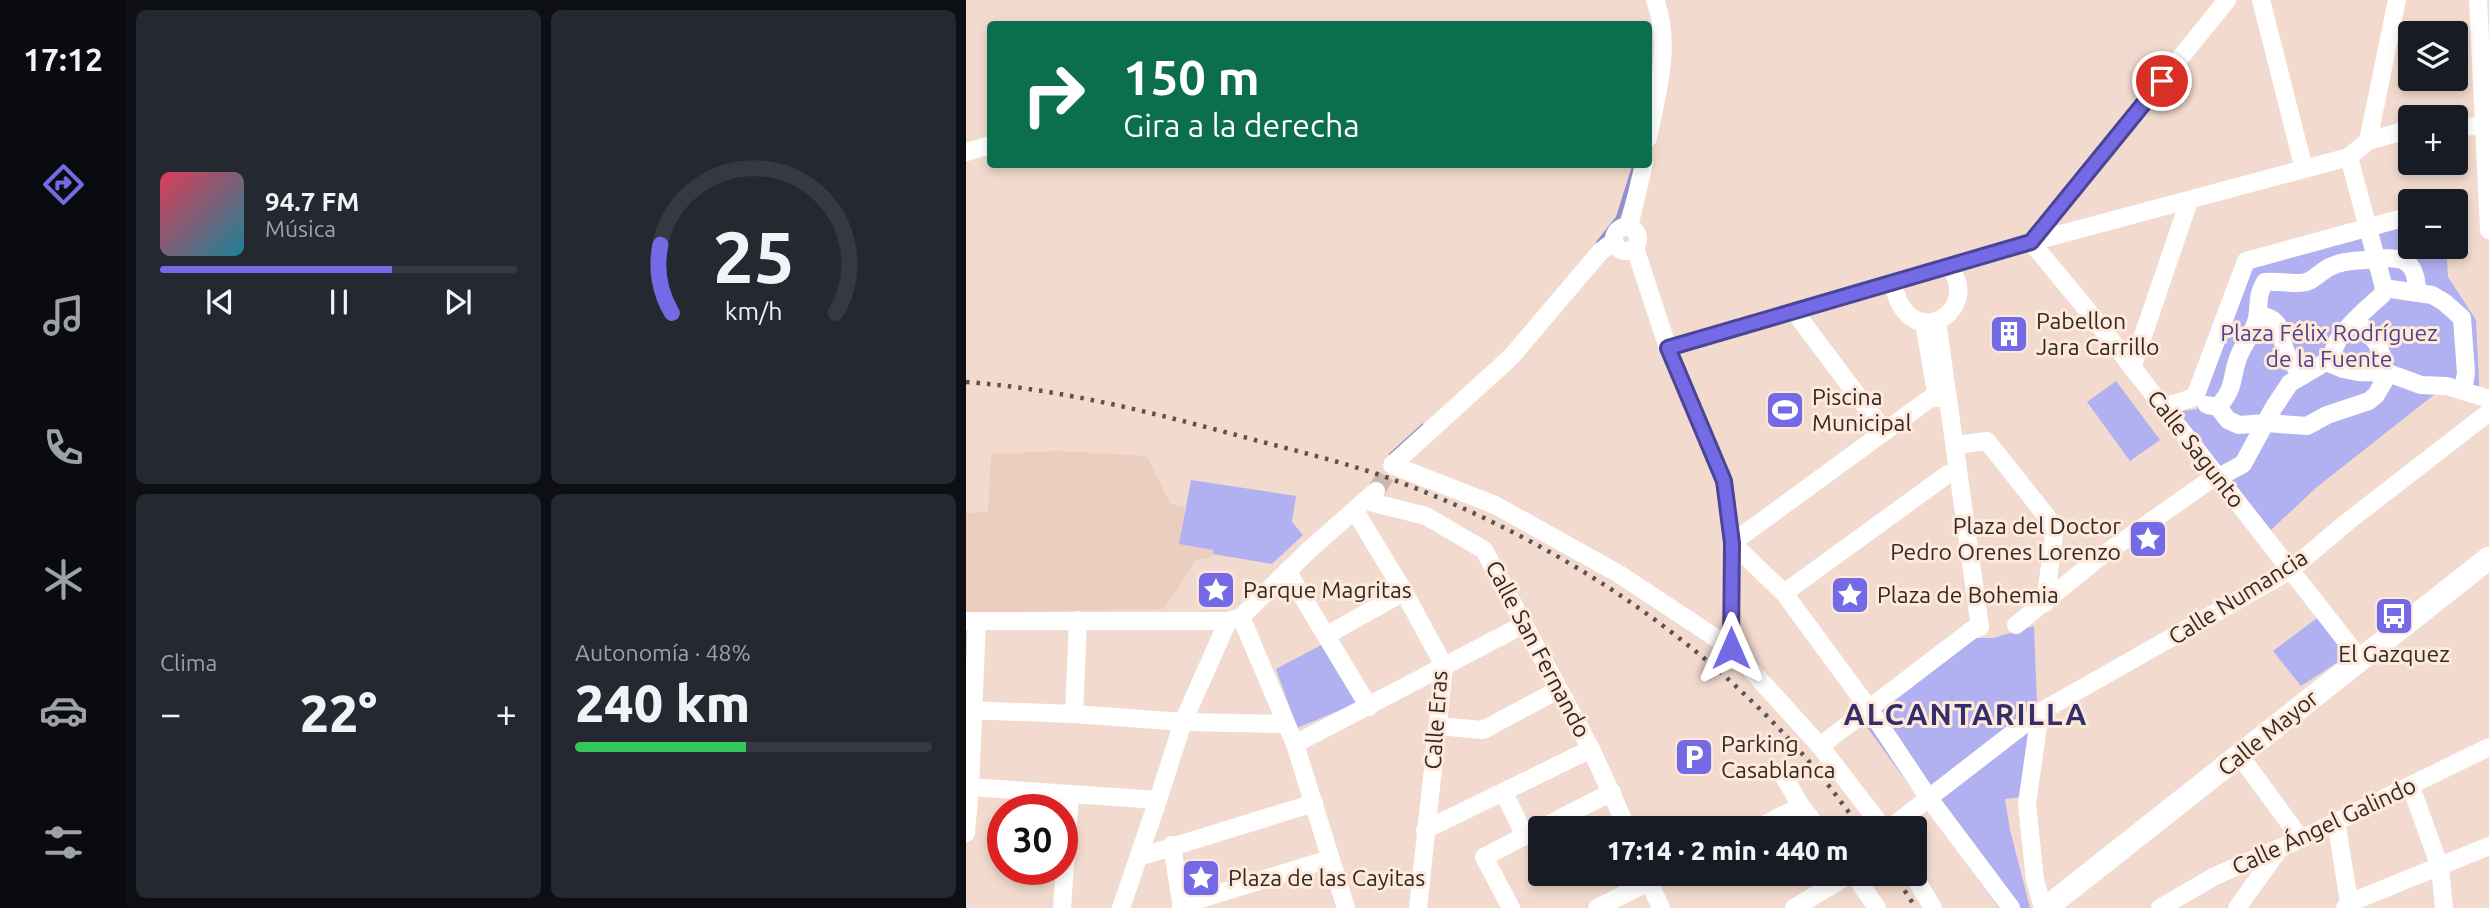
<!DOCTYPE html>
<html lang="es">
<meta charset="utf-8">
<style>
:root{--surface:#171b24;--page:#242831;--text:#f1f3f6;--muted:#9ea1a6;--line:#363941;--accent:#756ae5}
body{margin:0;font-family:Ubuntu,sans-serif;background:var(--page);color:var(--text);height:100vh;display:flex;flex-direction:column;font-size:26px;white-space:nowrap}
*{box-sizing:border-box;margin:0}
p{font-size:23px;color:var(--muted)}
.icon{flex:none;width:38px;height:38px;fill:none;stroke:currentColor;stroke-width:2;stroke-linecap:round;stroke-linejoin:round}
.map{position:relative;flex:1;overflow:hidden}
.sheet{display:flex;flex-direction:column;gap:10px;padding:10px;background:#0d0f14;width:840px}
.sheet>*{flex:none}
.banner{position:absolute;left:21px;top:21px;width:665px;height:147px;border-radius:7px;box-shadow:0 4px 10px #0003;background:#0b6e4f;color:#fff;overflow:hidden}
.fabs{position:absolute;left:1432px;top:21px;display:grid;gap:14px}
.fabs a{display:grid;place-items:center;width:70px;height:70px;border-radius:7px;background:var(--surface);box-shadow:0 4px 10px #0003;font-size:35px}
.speed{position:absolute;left:21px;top:794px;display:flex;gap:14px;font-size:35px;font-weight:700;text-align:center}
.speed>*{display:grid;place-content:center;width:91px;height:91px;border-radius:50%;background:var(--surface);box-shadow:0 4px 10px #0003;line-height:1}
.speed .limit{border:10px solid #d22;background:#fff;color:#111}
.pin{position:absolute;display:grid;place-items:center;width:60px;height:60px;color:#fff;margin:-30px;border:4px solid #fff;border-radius:50%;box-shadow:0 2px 7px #0007}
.me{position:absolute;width:77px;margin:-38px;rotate:0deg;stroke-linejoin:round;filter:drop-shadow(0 0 5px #0008)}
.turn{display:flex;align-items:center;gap:24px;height:147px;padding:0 21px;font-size:32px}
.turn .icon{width:91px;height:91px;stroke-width:2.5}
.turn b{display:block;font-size:49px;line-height:60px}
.big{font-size:52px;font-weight:800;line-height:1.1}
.sheet .card{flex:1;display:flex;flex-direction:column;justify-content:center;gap:10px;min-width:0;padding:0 24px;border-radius:10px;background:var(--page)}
.sheet .dial{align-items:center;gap:0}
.dial svg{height:182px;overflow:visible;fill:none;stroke:var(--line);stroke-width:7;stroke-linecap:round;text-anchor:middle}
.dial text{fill:var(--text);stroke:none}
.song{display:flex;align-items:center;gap:21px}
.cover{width:84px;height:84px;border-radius:10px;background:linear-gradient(135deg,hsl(350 70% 55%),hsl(190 70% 35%))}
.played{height:7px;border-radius:4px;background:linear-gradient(90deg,var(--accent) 65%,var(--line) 65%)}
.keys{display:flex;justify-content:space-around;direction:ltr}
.heat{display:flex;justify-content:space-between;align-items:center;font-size:38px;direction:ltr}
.charge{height:10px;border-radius:5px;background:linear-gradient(90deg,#34c759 48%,var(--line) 0)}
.sheet .tiles{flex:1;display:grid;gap:10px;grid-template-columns:repeat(2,1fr)}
.trip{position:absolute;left:562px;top:816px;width:399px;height:70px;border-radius:7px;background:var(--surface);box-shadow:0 4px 10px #0003;font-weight:800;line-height:70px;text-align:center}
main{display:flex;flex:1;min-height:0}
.menu{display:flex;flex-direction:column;width:126px;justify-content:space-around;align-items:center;background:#090b0e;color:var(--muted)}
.menu .icon{width:49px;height:49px}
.menu .current{color:var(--accent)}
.menu b{font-size:32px;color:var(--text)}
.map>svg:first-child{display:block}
.built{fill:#ebcebd}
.green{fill:#b1b1f1}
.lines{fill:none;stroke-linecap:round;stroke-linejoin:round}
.stream{stroke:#9090ce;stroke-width:4.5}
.minor-tunnel{stroke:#ccb8ac;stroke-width:18;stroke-dasharray:18 9;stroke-linecap:butt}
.minor{stroke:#fff;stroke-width:18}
.major{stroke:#fff;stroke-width:23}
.rail{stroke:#5e524c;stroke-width:4.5;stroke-dasharray:3.5 7;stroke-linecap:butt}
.route-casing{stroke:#4c4595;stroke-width:18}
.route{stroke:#756ae5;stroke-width:12}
.labels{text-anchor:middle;stroke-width:6;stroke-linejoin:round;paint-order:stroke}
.poi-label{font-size:23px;fill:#322a25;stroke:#ffe9db;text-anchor:start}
.park-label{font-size:23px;fill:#4b4591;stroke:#ffe9db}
.street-label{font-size:23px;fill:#322a25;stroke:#ffe9db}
.district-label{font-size:30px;font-weight:bold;letter-spacing:2px;fill:#342f6a;stroke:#ffe9db}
</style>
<main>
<nav class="menu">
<b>17:12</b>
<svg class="icon current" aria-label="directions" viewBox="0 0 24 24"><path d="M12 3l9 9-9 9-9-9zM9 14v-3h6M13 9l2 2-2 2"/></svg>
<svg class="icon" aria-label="music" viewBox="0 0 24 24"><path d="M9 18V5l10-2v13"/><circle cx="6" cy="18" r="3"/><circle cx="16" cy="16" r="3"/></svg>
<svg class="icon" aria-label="phone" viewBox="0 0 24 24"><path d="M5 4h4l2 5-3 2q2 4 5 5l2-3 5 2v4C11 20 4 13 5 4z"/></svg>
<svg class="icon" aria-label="climate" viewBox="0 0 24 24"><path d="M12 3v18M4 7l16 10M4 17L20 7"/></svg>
<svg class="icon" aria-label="car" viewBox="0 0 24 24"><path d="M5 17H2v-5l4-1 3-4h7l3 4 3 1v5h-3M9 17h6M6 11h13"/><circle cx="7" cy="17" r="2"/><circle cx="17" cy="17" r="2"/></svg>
<svg class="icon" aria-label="filters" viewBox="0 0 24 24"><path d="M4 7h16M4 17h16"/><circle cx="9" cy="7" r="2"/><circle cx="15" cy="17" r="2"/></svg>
</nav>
<section class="sheet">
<div class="tiles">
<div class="card">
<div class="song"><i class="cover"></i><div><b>94.7 FM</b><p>Música</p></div></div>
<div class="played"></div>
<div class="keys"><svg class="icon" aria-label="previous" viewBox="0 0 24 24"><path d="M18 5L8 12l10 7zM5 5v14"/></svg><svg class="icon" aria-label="pause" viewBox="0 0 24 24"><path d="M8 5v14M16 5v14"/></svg><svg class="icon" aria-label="next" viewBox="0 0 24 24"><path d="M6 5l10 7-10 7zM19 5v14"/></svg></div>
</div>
<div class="card dial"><svg viewBox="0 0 100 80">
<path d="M14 69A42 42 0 1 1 86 69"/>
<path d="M14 69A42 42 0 0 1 9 39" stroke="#756ae5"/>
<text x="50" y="56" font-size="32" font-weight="700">25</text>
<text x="50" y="72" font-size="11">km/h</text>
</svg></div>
<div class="card"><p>Clima</p>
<div class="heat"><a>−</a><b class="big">22°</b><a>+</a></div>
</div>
<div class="card"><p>Autonomía · 48%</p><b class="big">240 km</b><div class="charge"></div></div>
</div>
</section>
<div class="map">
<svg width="1523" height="908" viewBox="0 0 1523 908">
<rect width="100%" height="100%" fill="#f2dbce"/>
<polygon class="built" points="92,451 181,456 204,504 219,507 214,544 247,550 247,554 246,557 230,560 198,609 0,613 0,513 22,512 25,454"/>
<g class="green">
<polygon points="1444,218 1444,247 1480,247 1482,277 1510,320 1514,401 1478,387 1351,487 1305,530 1210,412 1231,409 1280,261"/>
<polygon points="1150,381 1194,440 1164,461 1121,402"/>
<polygon points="225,480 330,496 326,522 337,535 306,564 247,554 247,550 213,544"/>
<polygon points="1355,615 1386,653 1335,686 1307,651"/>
<polygon points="1068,626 1071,704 1055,797 1039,799 1044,830 1064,908 1033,908 897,722 1010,638 1027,638"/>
<polygon points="359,643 391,703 331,728 310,669"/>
</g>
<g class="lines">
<g class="stream">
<polyline points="632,243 652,218 669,164"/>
<polyline points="425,455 457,426"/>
</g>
<polyline class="minor-tunnel" points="410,491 426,465"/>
<g class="minor">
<polyline points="1261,0 1065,242 1123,312 1394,659"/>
<polyline points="1295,0 1338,169"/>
<polyline points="1512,0 1523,230"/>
<polyline points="1489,127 1516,126"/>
<path d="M682 138C691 93 706 45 689 0"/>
<polyline points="1402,141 1431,0"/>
<polyline points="0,152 24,145"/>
<circle cx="660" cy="239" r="12"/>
<polyline points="663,227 678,164"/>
<polyline points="647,242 635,251 545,357 426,465 529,505 653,574 765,648 854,746 917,828"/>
<polyline points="669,248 702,348 758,481 766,543 765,648"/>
<path d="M927 282C939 350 1002 320 991 281 989 276 986 271 984 266"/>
<polyline points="1418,288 1466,295 1478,302 1496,318 1500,373 1497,391"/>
<polyline points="828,311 918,431"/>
<path d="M1292 315C1319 319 1312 333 1320 352 1324 361 1330 368 1336 376"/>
<path d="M1389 320C1407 336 1418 347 1418 372"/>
<polyline points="958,322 971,398"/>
<polyline points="702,348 1065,242 1383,157 1402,141 1444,129"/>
<path d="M1360 362C1368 355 1368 345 1374 337 1386 321 1401 308 1416 295L1418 288 1383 157"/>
<polyline points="1166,368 1223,201"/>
<polyline points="970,394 766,543 818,593 904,710 962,797 1045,908"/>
<polyline points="1241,405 1252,407 1262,420 1273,425 1300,423 1341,426 1361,415 1403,401 1410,395 1423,373"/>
<polyline points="1198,407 1229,397 1280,261 1444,216"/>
<path d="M1252 407C1270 386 1264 381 1272 358 1277 344 1288 333 1291 318 1294 303 1290 297 1299 282 1313 280 1331 286 1343 281 1351 277 1358 269 1366 266 1377 261 1387 261 1399 260 1430 257 1451 253 1451 293"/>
<polyline points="990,445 1021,441 1089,527 1079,603"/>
<polyline points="1253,477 1277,464 1308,407 1324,383 1360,362 1377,369 1392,372 1422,373 1455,385 1481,386 1523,399"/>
<polyline points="400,501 460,516 518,550 625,749 661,828"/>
<polyline points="389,511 438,592 478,666 452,908"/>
<polyline points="321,571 403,707"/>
<polyline points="818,593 982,474"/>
<polyline points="275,617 329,744 380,908"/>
<polyline points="0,621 262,621"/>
<polyline points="1050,625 1130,560 1251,475"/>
<polyline points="361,635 438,592"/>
<polyline points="0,710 108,714 217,722 320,724"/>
<polyline points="1074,712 1061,804 1069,880 1077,908"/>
<polyline points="108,714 112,620"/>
<polyline points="472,726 517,730 592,690"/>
<polyline points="329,744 557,625"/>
<polyline points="854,746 1006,630 1014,627 971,321"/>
<polyline points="1274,756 1335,839"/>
<polyline points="817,775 835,806 852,828"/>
<polyline points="4,787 192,800"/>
<polyline points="1445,787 1474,867 1478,908"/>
<polyline points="538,793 559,836"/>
<polyline points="1370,821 1384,908"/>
<polyline points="575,828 646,792"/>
<polyline points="791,828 835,806"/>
<polyline points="924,828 1074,712 1323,571 1380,523 1523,412"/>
<polyline points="459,830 625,749"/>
<polyline points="0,833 4,787 11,621"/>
<polyline points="206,845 216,908"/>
<polyline points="173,857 348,803"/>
<polyline points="679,873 695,908"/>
<polyline points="887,873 911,908"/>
<polyline points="946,873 967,908"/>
<polyline points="215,905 363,859"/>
<polyline points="96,908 104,795"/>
<polyline points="155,908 192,800 217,722 262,621 275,617 342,551 410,491"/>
<polyline points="545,908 518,857 574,828"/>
<polyline points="631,908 700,873"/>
<polyline points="828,908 886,873"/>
<polyline points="1194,908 1249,876 1335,839 1523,747"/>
<polyline points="1271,908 1314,848"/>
<polyline points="1379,908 1383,903 1523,846"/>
</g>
<polyline class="major" points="1080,908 1523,558"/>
<g class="rail">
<path d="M0 382C94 389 184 412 274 436 322 449 370 460 417 476 578 534 726 628 839 757 859 779 876 804 895 828"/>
<polyline points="927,873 950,908"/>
</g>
</g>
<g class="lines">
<g class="route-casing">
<polyline id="route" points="765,648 766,543 758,481 702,348 1065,242 1196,81"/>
</g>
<use href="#route" class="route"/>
</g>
<defs>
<g id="building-square" transform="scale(2.0125)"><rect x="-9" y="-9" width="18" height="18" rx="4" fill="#756ae5" stroke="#ffe9db"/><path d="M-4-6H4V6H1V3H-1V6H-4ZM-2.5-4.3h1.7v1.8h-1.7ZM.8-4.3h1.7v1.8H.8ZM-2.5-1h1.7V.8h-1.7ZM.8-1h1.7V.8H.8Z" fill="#fff"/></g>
<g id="stadium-square" transform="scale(2.0125)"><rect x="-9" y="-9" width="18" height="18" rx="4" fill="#756ae5" stroke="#ffe9db"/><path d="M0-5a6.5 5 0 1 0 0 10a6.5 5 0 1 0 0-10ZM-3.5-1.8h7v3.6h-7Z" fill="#fff"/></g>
<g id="sight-square" transform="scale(2.0125)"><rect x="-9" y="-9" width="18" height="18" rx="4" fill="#756ae5" stroke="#ffe9db"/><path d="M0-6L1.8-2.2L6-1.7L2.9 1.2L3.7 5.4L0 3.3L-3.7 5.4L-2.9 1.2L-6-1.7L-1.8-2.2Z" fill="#fff"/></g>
<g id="bus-square" transform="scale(2.0125)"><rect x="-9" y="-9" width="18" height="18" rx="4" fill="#756ae5" stroke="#ffe9db"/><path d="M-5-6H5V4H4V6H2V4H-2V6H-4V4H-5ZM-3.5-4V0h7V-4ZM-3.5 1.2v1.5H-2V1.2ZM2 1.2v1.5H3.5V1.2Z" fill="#fff"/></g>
<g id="parking-square" transform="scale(2.0125)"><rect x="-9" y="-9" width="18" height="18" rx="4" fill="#756ae5" stroke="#ffe9db"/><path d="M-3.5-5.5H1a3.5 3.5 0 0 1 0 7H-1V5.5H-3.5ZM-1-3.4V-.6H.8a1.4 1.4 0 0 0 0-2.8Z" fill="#fff"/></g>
</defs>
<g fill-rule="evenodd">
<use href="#building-square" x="1043" y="334"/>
<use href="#stadium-square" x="819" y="410"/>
<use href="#sight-square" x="1182" y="539"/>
<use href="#sight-square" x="250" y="590"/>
<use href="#sight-square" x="884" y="595"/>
<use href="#bus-square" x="1428" y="616"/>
<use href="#parking-square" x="728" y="757"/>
<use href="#sight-square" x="235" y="878"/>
</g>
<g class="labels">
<g class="poi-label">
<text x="1070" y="329">Pabellon<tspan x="1070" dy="26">Jara Carrillo</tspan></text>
<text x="846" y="405">Piscina<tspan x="846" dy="26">Municipal</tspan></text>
<text x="1155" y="534" text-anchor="end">Plaza del Doctor<tspan x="1155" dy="26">Pedro Orenes Lorenzo</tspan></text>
<text x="277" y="598">Parque Magritas</text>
<text x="911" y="603">Plaza de Bohemia</text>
<text x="1428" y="662" text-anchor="middle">El Gazquez</text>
<text x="755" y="752">Parking<tspan x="755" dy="26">Casablanca</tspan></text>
<text x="262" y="886">Plaza de las Cayitas</text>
</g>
<g class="park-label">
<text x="1363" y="341">Plaza Félix Rodríguez<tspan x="1363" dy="26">de la Fuente</tspan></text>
</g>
<g class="street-label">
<text transform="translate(1230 449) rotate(52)" y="8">Calle Sagunto</text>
<text transform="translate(1272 597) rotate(-32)" y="8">Calle Numancia</text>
<text transform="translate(572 649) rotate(62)" y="8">Calle San Fernando</text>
<text transform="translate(470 720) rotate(-86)" y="8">Calle Eras</text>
<text transform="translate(1302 733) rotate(-39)" y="8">Calle Mayor</text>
<text transform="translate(1358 826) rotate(-25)" y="8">Calle Ángel Galindo</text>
</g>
<g class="district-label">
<text x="1000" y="725">ALCANTARILLA</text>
</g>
</g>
</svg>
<div class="fabs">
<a><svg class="icon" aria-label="layers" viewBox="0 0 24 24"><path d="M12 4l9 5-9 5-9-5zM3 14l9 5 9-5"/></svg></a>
<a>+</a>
<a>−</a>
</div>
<div class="speed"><div class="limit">30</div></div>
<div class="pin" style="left:1196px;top:81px;background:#d93025"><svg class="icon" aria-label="arrive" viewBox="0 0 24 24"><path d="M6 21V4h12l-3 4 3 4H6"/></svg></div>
<svg class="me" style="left:765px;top:648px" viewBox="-20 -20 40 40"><path d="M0-17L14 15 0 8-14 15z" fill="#756ae5" stroke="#fff" stroke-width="4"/></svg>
<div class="trip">17:14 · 2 min · 440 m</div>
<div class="banner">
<div class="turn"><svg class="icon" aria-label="right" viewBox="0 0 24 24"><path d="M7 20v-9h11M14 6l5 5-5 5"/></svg><div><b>150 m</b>Gira a la derecha</div></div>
</div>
</div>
</main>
